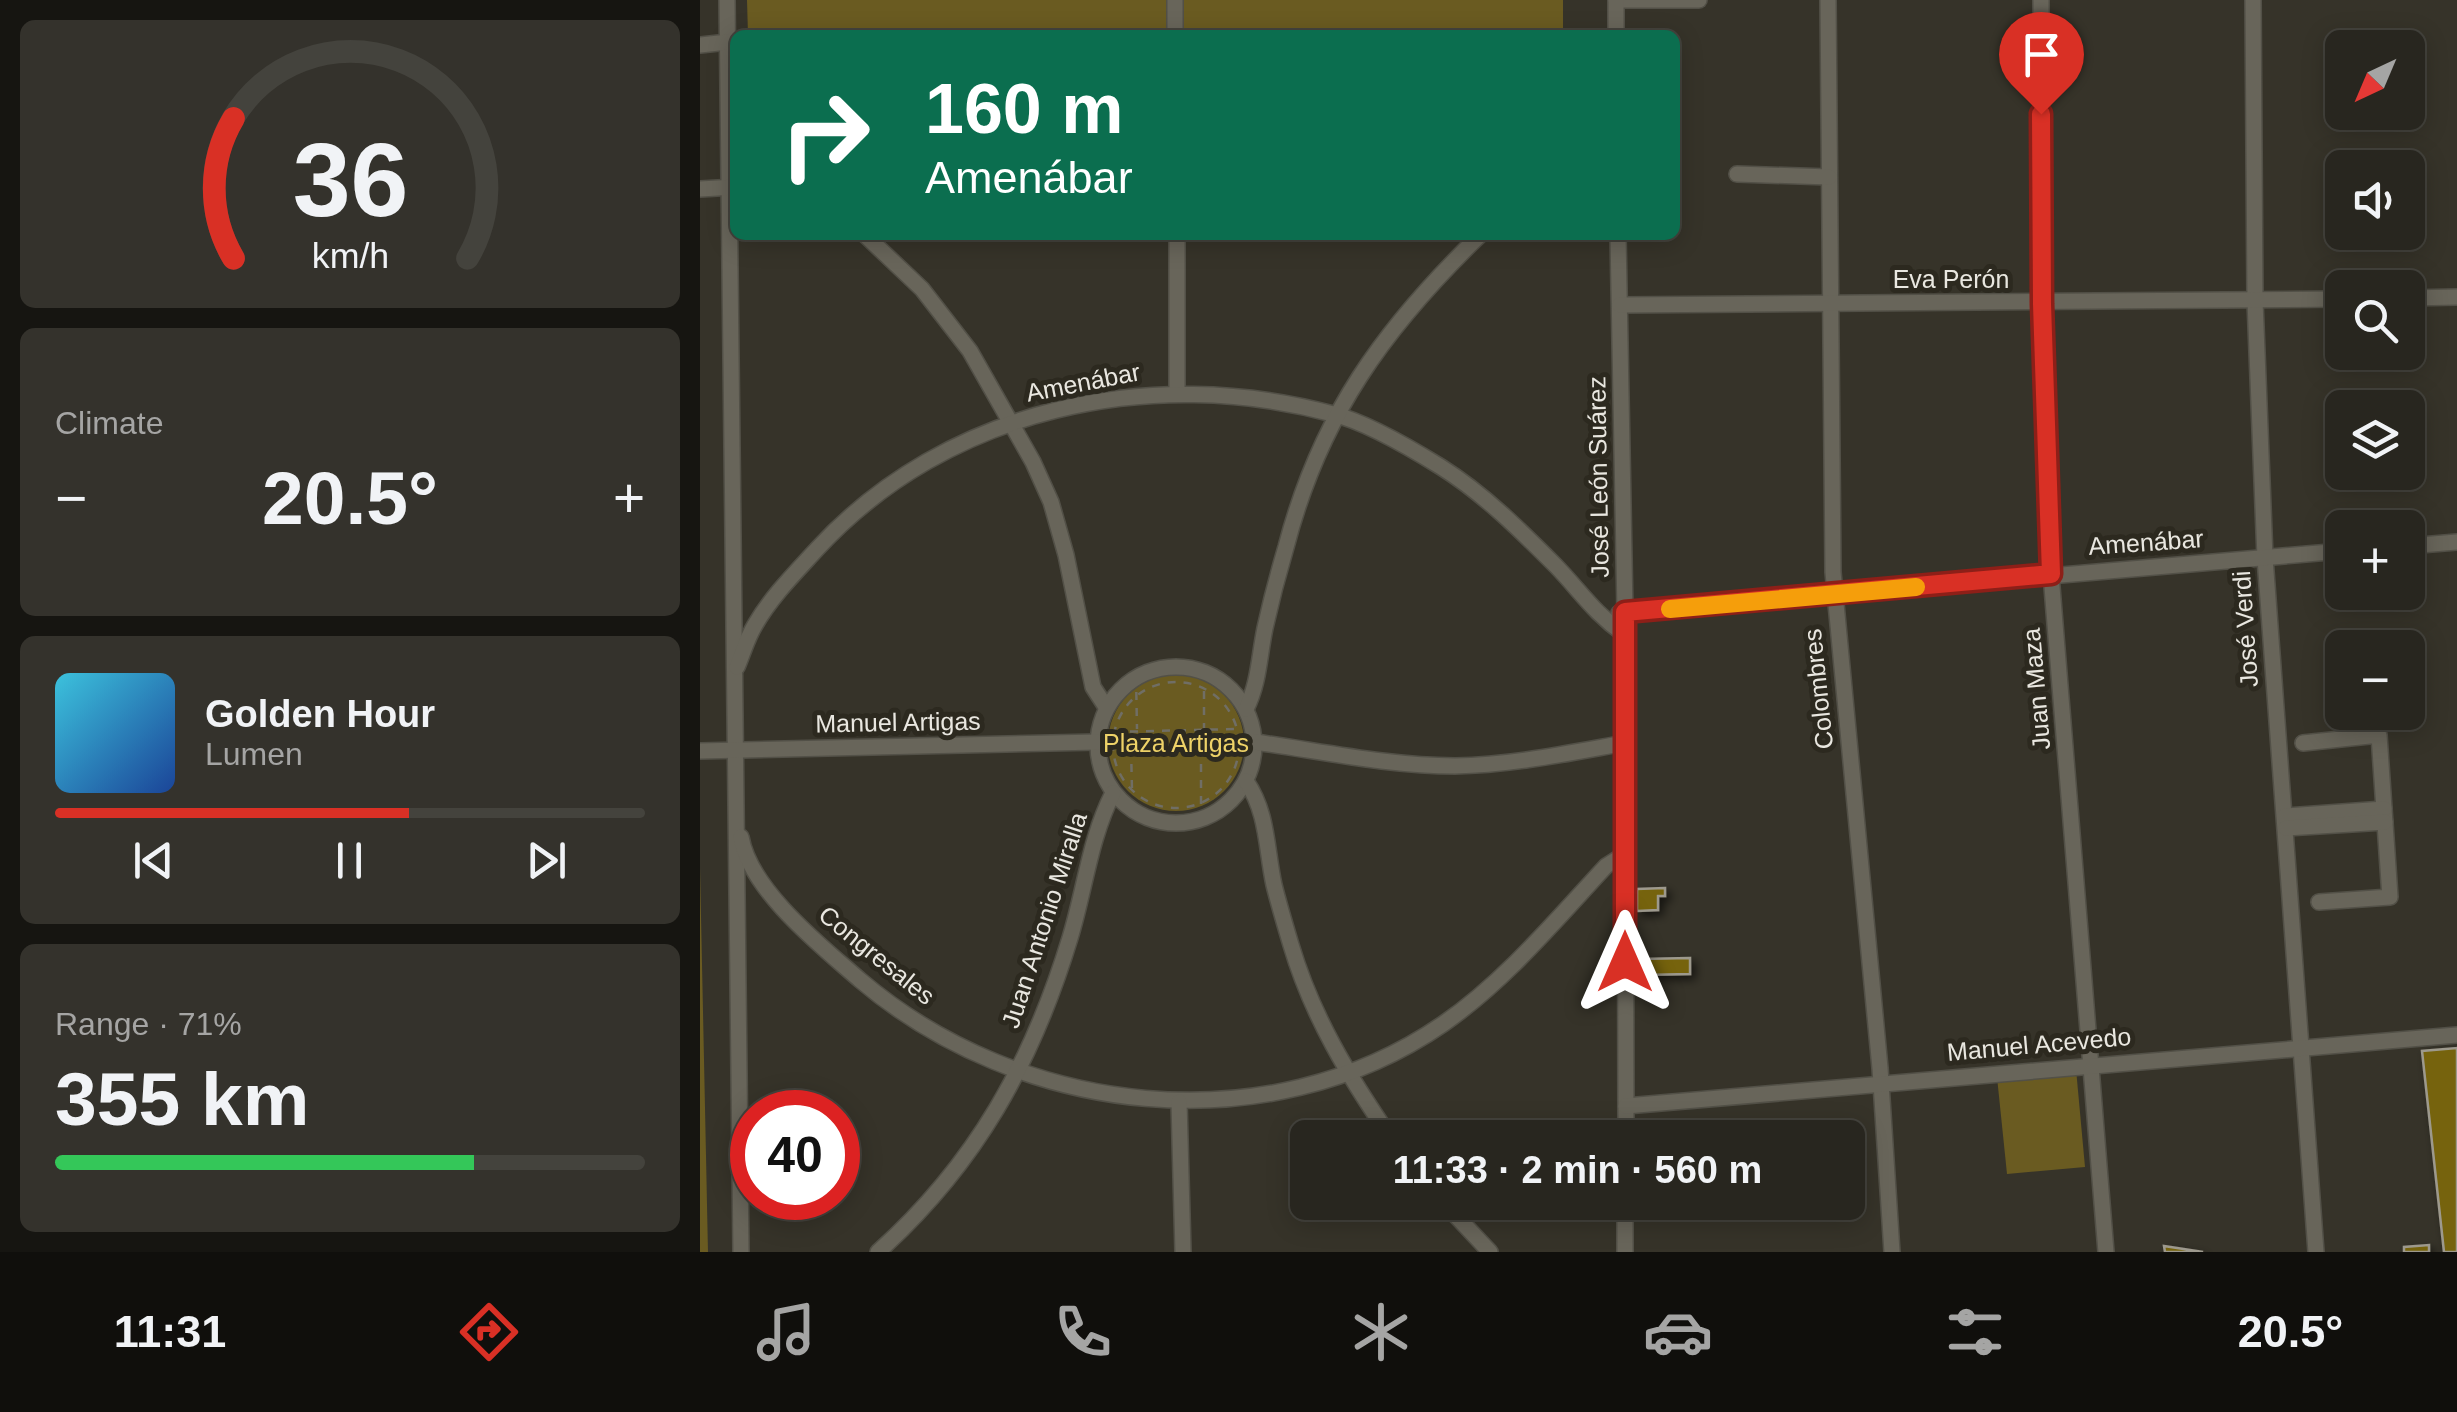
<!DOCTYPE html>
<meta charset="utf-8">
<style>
:root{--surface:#28261f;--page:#34322c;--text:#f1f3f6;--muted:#a5a5a4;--line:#44433d;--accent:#d93025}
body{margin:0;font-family:Helvetica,sans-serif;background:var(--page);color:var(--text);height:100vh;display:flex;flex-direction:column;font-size:38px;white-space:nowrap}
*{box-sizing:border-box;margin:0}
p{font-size:32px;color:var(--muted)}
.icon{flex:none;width:55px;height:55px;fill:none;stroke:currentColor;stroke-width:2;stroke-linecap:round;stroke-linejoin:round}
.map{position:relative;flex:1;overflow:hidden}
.drawer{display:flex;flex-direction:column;gap:20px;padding:20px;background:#161511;width:700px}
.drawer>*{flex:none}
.guide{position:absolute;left:30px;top:30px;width:950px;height:210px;border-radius:15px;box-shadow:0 5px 25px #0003,0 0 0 2px var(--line);background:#0b6e4f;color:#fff;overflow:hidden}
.needle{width:65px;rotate:224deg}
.buttons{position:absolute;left:1625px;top:30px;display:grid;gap:20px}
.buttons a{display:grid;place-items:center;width:100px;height:100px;border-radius:15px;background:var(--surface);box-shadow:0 5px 25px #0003,0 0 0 2px var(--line);font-size:50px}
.speed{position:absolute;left:30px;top:1090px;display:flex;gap:20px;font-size:50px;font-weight:700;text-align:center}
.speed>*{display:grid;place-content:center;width:130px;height:130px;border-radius:50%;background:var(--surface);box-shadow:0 5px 25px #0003,0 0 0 2px var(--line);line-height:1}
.speed .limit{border:15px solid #d22;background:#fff;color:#111}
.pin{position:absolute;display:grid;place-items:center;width:85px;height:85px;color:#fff;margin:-102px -42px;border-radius:50% 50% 50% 0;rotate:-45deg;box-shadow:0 0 10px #0007}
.pin .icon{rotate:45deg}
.me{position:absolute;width:110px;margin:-55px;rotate:0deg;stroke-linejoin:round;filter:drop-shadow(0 0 8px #0008)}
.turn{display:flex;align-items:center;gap:35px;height:210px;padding:0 30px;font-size:45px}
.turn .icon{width:130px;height:130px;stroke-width:2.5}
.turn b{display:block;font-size:70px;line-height:85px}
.big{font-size:75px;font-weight:800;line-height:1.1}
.drawer .tile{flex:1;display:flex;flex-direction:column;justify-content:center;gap:15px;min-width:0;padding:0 35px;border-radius:15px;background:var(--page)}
.drawer .dial{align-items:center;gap:0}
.dial svg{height:260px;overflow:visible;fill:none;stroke:var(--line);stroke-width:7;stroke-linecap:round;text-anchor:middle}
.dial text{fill:var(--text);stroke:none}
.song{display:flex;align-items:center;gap:30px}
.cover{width:120px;height:120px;border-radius:15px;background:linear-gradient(135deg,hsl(190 70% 55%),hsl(220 70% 35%))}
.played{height:10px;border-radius:5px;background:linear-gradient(90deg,var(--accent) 60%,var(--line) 60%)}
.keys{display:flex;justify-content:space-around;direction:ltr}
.heat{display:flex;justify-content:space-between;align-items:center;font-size:55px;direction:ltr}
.charge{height:15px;border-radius:8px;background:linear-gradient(90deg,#34c759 71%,var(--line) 0)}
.trip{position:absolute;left:590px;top:1120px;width:575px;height:100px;border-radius:15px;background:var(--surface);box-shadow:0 5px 25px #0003,0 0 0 2px var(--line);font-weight:800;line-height:100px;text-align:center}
.tabs{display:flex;height:160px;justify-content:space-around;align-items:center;background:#100f0c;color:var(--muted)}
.tabs .icon{width:70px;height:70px}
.tabs .on{color:var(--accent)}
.tabs b{font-size:45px;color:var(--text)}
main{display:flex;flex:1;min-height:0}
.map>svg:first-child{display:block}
.green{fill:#6a5b21}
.building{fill:#766309;stroke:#9d998d;stroke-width:2.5;filter:url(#shadow)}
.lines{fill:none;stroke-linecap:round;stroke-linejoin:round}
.minor-casing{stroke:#525047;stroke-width:18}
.path{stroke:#706e65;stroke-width:2.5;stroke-dasharray:8 8;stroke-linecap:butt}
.minor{stroke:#68655a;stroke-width:15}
.route-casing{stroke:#8d1f18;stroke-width:25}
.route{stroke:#d93025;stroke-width:18}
.slow{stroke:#f59e0b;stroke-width:18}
.labels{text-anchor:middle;stroke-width:10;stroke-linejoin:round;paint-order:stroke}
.street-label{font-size:25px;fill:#e9e7e0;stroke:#2c291f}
.park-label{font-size:25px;fill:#eed268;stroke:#2c291f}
</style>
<main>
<section class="drawer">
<div class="tile dial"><svg viewBox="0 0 100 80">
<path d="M14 69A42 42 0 1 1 86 69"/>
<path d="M14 69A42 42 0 0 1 14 26" stroke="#d93025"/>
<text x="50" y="56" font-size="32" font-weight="700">36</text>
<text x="50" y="72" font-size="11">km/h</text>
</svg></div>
<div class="tile"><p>Climate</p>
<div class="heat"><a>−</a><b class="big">20.5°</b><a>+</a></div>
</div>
<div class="tile">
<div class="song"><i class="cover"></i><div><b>Golden Hour</b><p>Lumen</p></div></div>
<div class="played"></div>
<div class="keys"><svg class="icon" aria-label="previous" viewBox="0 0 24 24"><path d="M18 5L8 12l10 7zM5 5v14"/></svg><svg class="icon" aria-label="pause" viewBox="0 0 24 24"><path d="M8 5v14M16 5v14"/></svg><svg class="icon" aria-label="next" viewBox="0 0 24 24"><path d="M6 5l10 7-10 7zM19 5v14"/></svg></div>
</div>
<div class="tile"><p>Range · 71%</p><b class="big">355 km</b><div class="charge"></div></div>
</section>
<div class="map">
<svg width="1757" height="1252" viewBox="0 0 1757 1252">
<defs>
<filter id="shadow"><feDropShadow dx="4.5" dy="4.5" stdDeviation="5" flood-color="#0009"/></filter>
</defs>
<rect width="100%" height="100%" fill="#363329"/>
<g class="green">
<polygon points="47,0 863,0 863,35 48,35"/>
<circle cx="476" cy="743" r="68"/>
<polygon points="0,868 8,1252 0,1252"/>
<polygon points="1376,1069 1385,1167 1307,1174 1297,1077"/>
</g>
<g class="building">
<polygon points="965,888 965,896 958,896 958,910 937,911 937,889"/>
<polygon points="990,958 990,974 941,975 941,959"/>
<polygon points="1757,1048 1757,1252 1744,1252 1722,1051"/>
<polygon points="1729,1245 1729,1252 1704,1252 1704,1247"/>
<polygon points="1464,1246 1503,1252 1465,1252"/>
</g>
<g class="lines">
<g class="minor-casing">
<g id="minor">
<polyline points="27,0 41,1252"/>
<polyline points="475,0 475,35"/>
<polyline points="916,0 999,0"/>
<polyline points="916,0 916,35"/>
<polyline points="1128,0 1133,572 1180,1068 1192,1252"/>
<polyline points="1341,0 1342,304 1349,550 1406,1252"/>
<polyline points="1553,0 1555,301 1565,558 1616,1252"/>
<polyline points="0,45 28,42"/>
<polyline points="1037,174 1129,177"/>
<polyline points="0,189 35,187"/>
<polyline points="165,235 222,289 270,351 333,462 351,502 366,555 393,687 406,707"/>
<polyline points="477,235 477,392"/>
<polyline points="918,235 925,612 926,1138"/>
<polyline points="1708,298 1757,297"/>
<polyline points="920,305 1642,299"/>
<polyline points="1708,546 1757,542"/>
<polyline points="919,613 1642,551"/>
<circle cx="476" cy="745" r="78"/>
<path d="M37 667C43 653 47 638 55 625 71 597 95 573 117 549 247 408 451 365 633 414 666 422 712 449 741 467 784 494 821 531 856 566 881 592 894 613 925 635"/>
<path d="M546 709C559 683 559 657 565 628 571 601 578 574 586 547 620 416 684 328 780 235"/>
<path d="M555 742C620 751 689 766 755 766 812 765 869 753 925 743"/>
<polyline points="1603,743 1679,735 1690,897 1619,902"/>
<polyline points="0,751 397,742"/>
<path d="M546 781C568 813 566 848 574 885 579 905 585 925 591 945 612 1016 649 1077 691 1138"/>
<polyline points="1585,816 1684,809"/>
<polyline points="1586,828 1685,822"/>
<path d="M41 837C50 890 121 946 160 980 320 1116 567 1145 743 1024 805 981 855 921 906 866L925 854"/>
<polyline points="479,1102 483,1252"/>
<polyline points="926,1106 1757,1035"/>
<polyline points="743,1202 790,1252"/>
<path d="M178 1252C276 1164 332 1063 370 938 385 889 390 838 413 793"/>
<polyline points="925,1252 925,1202"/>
</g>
</g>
<g class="path">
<polyline points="436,676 437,729"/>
<circle cx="476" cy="745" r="63"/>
<polyline points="504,691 504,728"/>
<polyline points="414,732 535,729"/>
<polyline points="415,747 537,744"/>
<polyline points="431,748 432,790"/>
<polyline points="501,820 501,747"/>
</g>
<use href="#minor" class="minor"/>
</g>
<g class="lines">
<g class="route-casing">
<polyline id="route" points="925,962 925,612 1351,574 1342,304 1341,114"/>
</g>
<use href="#route" class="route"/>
<polyline class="slow" points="970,609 1216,587"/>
</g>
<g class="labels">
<g class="street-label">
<text x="1251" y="288">Eva Perón</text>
<text transform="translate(383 382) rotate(-11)" y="9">Amenábar</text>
<text transform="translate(898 477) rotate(-91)" y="9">José León Suárez</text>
<text transform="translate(1446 542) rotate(-4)" y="9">Amenábar</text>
<text transform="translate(1545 629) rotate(-94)" y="9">José Verdi</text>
<text transform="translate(1118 689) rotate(-96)" y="9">Colombres</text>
<text transform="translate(1336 689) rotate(-95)" y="9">Juan Maza</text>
<text transform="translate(198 722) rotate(-1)" y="9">Manuel Artigas</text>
<text transform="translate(344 920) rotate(-72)" y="9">Juan Antonio Miralla</text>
<text transform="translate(177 955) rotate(39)" y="9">Congresales</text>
<text transform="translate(1339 1044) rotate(-5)" y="9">Manuel Acevedo</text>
</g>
<g class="park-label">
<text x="476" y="752">Plaza Artigas</text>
</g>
</g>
</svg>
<div class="buttons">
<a><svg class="needle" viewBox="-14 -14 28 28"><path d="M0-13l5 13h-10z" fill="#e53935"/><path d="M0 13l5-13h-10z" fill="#a5a5a4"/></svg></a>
<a><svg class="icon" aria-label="sound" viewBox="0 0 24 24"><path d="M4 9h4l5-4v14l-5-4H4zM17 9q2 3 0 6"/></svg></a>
<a><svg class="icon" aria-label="search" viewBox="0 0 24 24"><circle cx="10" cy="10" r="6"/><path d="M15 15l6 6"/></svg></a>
<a><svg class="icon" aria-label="layers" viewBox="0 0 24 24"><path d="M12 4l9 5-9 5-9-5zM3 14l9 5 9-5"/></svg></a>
<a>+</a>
<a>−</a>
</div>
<div class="speed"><div class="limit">40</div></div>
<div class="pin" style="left:1341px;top:114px;background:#d93025"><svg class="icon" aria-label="arrive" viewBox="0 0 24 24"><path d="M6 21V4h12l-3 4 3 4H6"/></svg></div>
<svg class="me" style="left:925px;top:962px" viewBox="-20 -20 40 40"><path d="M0-17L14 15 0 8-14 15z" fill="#d93025" stroke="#fff" stroke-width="4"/></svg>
<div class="trip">11:33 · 2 min · 560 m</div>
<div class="guide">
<div class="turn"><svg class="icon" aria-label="right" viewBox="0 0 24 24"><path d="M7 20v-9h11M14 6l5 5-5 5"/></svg><div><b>160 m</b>Amenábar</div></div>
</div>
</div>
</main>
<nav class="tabs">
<b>11:31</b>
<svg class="icon on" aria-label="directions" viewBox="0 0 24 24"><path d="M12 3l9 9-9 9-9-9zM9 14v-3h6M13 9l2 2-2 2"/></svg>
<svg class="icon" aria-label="music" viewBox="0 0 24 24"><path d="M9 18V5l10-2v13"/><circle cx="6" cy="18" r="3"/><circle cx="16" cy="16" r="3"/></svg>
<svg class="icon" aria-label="phone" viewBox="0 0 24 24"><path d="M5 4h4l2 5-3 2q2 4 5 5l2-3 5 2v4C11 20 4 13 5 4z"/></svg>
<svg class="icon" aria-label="climate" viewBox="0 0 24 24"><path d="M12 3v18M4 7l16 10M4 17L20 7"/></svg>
<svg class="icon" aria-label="car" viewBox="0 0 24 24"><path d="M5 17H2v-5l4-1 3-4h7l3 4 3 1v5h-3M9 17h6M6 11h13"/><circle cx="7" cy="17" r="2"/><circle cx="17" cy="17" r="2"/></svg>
<svg class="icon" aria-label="filters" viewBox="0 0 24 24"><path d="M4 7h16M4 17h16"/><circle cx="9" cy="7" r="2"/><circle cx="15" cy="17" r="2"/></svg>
<b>20.5°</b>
</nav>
